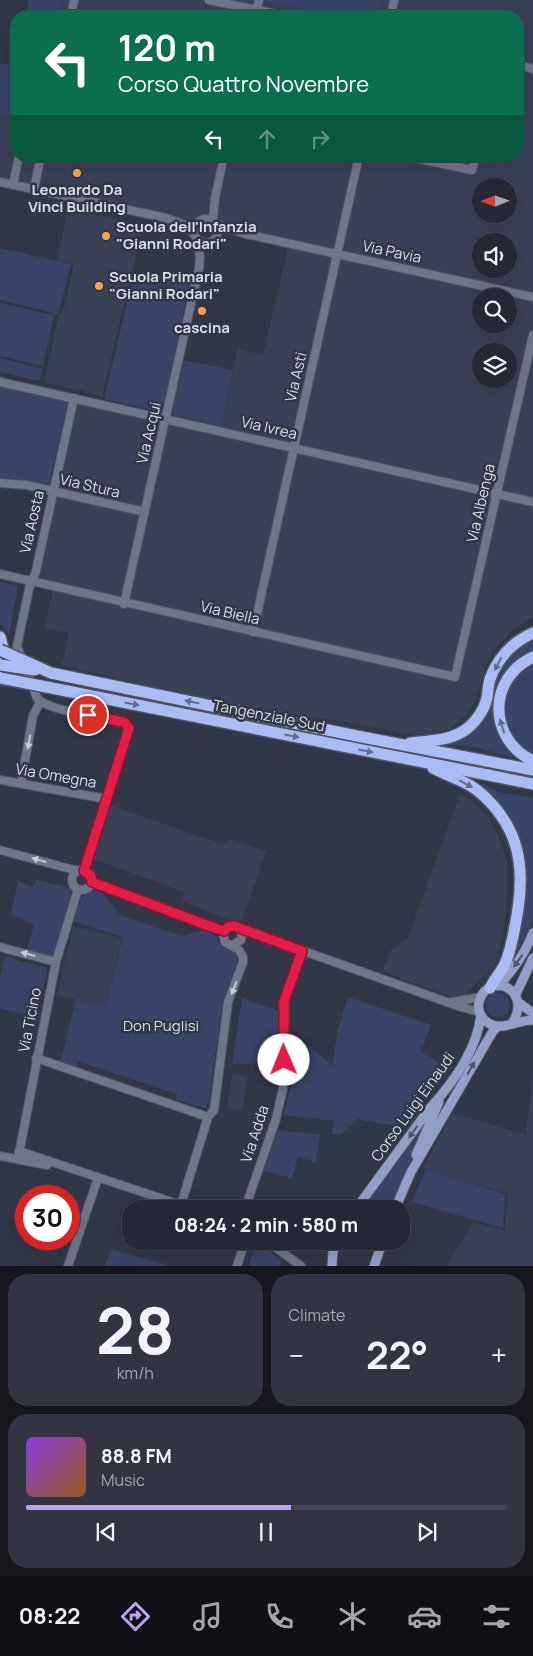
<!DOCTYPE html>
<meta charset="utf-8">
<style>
:root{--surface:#262935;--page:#323541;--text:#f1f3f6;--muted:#a4a6ad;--line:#424550;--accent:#bca0f2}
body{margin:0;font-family:Manrope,sans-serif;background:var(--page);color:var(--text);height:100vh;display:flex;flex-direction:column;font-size:19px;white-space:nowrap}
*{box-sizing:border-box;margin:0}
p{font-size:16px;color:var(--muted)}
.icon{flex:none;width:28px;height:28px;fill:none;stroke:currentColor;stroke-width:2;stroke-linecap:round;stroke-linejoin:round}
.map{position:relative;height:1266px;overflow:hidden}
.details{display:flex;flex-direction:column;gap:8px;padding:8px;background:#15171d;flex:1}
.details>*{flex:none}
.top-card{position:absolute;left:10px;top:10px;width:514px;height:152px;border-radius:20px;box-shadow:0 5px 20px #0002,0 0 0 1px var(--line);background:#0b6e4f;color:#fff;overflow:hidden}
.needle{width:32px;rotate:269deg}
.controls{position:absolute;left:472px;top:178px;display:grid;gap:10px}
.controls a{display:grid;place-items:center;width:45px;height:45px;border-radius:50%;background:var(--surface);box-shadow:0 5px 20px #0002,0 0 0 1px var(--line);font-size:25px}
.speed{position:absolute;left:15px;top:1185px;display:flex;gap:10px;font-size:25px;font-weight:700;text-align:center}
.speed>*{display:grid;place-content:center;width:65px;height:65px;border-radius:50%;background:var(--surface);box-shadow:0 5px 20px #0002,0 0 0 1px var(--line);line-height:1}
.speed .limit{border:8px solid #d22;background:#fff;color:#111}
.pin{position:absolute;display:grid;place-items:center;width:42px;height:42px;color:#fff;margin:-21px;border:2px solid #fff;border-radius:50%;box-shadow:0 1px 5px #0007}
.me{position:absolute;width:55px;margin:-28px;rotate:359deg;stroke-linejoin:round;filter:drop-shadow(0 0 4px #0008)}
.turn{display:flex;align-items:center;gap:18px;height:105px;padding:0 25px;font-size:22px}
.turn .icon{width:65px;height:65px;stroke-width:2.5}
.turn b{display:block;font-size:35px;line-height:42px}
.lanes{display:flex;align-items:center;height:48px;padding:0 25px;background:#0003;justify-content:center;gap:25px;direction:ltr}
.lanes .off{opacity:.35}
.big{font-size:38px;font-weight:700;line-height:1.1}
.details .tile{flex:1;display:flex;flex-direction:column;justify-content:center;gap:8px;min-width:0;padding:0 18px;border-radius:20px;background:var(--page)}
.details .dial{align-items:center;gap:0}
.dial b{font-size:65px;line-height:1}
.song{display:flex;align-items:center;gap:15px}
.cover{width:60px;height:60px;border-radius:8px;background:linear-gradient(135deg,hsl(270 70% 55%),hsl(30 70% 35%))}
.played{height:5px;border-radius:2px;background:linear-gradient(90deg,var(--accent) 55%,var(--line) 55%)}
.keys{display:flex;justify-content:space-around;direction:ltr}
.heat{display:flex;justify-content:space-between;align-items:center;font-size:28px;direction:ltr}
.details .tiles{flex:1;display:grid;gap:8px;grid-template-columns:1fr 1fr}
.tile:last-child{grid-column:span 2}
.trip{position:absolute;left:122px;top:1200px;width:288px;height:50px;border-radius:20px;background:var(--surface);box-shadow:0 5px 20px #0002,0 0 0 1px var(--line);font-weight:700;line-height:50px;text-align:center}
.tabs{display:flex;height:80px;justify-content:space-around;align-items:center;background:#0f1015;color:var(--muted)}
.tabs .icon{width:35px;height:35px}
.tabs .on{color:var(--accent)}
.tabs b{font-size:22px;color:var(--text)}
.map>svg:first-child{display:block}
.built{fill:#3a4056;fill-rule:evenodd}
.green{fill:#3a4468}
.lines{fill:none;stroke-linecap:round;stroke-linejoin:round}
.minor-casing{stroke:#505462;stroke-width:10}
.major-casing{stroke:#505462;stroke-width:11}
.highway-casing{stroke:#505462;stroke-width:14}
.minor{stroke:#707689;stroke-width:8}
.major{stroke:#939fc9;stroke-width:9}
.highway{stroke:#abbbf4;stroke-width:11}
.highway-bridge-casing{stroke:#505462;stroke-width:14;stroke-linecap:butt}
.highway-bridge{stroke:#abbbf4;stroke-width:11}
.oneway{fill:#626c8c}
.oneway2{fill:#c6c9d6}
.oneway3{fill:#4f566e}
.route-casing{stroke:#92132f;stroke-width:12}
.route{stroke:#e11d48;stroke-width:9}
.poi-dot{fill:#f8a04b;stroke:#323747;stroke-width:2}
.labels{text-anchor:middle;stroke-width:5;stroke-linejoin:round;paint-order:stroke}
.poi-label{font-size:15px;font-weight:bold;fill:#dbdee9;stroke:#323747}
.street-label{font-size:15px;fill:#dbdee9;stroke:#323747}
.park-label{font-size:15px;fill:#d7ddef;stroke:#323747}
</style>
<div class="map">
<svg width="533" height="1266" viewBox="0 0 533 1266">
<rect width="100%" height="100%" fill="#323747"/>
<g class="built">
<path d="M63 0H533V617L512 630 493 651 486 665 474 703 468 714 450 728 420 736 335 720 299 716 189 696 138 685 111 676 62 666 69 633 44 629 53 589 33 583 76 398 220 428 238 349 263 355 288 248 0 183V115L16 119V156H518V16H60ZM481 186H509V214H481ZM481 241H509V269H481ZM481 296H509V324H481ZM481 351H509V379H481Z"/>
<polygon points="68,209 143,225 102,396 44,382 59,316 64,309 74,264 57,260"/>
<polygon points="460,794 471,800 490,820 497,834 507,860 507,897 503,937 494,967 488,974 480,979 465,995 457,998 404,980 383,971 390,951 408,938"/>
<polygon points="112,806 222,844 231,839 266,851 242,920 231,921 182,901 184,892 91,858 105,812"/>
<polygon points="73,927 122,938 106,1007 57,995"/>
<polygon points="533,1072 533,1266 447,1266 473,1222 505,1231 508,1194 423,1168 452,1113 526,1135"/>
<polygon points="232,1074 247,1076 242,1111 227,1108"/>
</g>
<g class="green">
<polygon points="29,0 63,0 60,16 25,16"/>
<polygon points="269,0 382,0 378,16 331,16 268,2"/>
<polygon points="16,61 16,119 0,115 0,64 15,64"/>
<polygon points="0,248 71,264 58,314 0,300"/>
<polygon points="134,274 145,278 168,282 169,279 189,283 182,317 183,318 162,410 160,412 104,399"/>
<polygon points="0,303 54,315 43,366 0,356"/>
<polygon points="0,358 43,369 39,381 0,372"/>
<polygon points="184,360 233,370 221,426 173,415 172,413"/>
<polygon points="0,386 68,401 49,484 0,478"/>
<polygon points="0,582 18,586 9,635 0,622"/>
<polygon points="533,638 533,654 496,703 520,759 470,746 448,745 447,744 459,739 493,690 497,677 503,665 521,645"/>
<path d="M533 664V756C495 734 496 686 533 664Z"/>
<polygon points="471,780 499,792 533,798 533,921 514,959 512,957 520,848"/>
<polygon points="36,880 70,888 71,897 52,958 27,950 34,925 11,914 18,881 33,887"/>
<polygon points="93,891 100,891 117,910 116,914 181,936 206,930 216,937 219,943 226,949 236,952 239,957 223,1000 209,1098 206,1108 176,1100 177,1094 78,1061 76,1067 58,1061 62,1057 76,999 106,1006 123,937 72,921 79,899"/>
<polygon points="5,957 48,968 36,1017 0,1008 0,976"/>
<circle cx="498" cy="1005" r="12"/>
<polygon points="348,997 431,1025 421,1052 443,1065 409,1129 357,1119 340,1135 332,1134 334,1121 284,1115 291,1086 291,1044 306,1044 332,1066 338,1029"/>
<polygon points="242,998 279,1011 282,1063 232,1064"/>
<polygon points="426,1123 392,1209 357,1209"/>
<polygon points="278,1130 320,1135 316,1162 298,1157 292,1178 263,1171"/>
<polygon points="426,1169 505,1194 503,1228 412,1202"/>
<polygon points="256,1242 282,1260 280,1266 249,1266"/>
<polygon points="111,1249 170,1266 105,1266"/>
</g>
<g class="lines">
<g class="minor-casing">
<g id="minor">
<polyline points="209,0 286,16"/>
<polyline points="71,16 74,0"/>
<polyline points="255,16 259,0"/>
<polyline points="391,16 394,0"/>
<polyline points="518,65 533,69"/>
<polyline points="405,156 472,170 476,156"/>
<polyline points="0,182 166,218 185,225 194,234"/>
<polyline points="13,185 19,156"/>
<polyline points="34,189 41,156"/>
<circle cx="206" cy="231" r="12"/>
<polyline points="213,221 215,198 224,156"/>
<polyline points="216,224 246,234 533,297"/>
<polyline points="0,382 533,502"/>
<path d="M74 398 36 571 29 589 17 646 37 698C48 711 105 718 124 723L129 729 84 871"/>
<polyline points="0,483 26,485 145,512"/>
<polyline points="0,574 455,677 533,335"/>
<polyline points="124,604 199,268 200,257 197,239"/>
<polyline points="253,632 359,156"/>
<polyline points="0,780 107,799"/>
<polyline points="21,783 33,716 40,702"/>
<polyline points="0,850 78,871"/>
<circle cx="82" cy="880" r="10"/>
<polyline points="92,882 224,931"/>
<polyline points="233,945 241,940 242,934 239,929"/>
<polyline points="0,947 56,962"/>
<polyline points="452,1002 481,997"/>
<polyline points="36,1058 208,1117"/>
<polyline points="208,1117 214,1110 228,1002 243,962 243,957 239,950 225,942 223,934 228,927 236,927 461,1007 479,1012"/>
<polyline points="19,1151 193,1209"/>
<polyline points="0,1156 47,1165"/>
<polyline points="18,1159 56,962 78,889"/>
<polyline points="180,1208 208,1117"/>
<polyline points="245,1209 276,1119 283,1088 283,1007 302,951"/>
<polyline points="267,1241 301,1266"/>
<polyline points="68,1266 98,1178"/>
<polyline points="237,1266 245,1241"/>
</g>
</g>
<g class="major-casing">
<g id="major">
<path d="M498 986C513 971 525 953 533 933"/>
<polyline points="516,994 533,958"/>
<polyline points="519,1003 533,1013"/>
<path d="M513 1022C532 990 491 971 480 999 478 1004 478 1009 480 1014 483 1020 488 1024 495 1026 506 1028 520 1020 533 1020"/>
<polyline points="416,1155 439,1102"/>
<path d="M356 1209 430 1108C453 1083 477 1049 481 1015"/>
<polyline points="395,1209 411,1172 493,1031 498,1026"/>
<polyline points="332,1266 333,1252 336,1241"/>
<polyline points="374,1266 383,1241"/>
</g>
</g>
<g class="highway-casing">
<g id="highway">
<polyline points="0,637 4,652 0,676"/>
<path d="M533 657C487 679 488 739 533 761"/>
<polyline points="51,673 357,736 533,770"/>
<polyline points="67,691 533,784"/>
<path d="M410 743C427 741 447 741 462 732 474 725 484 711 487 698 488 692 488 685 490 679 498 657 513 642 533 633"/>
<path d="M433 768C447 776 464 780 477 790 521 826 526 869 516 921 513 936 511 952 504 966 500 973 494 980 490 988"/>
</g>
</g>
<use href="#minor" class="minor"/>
<use href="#major" class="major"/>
<use href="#highway" class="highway"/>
<g class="highway-bridge-casing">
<g id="highway-bridge">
<polyline points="0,650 51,673"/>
<polyline points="0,665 35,670"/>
<polyline points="0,678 67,691"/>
</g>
</g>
<use href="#highway-bridge" class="highway-bridge"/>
</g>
<defs><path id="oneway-solid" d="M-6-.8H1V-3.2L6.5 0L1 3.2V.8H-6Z" transform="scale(1.25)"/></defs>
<g class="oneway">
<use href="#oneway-solid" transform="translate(498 664) rotate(117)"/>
<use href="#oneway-solid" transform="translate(192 702) rotate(-168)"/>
<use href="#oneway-solid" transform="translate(132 704) rotate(11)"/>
<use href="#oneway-solid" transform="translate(502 726) rotate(-107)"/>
<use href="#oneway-solid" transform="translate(292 736) rotate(11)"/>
<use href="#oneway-solid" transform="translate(366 751) rotate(11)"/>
<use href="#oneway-solid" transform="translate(466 784) rotate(29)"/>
</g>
<g class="oneway2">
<use href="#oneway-solid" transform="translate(29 742) rotate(100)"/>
<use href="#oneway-solid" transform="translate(39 860) rotate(-164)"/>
<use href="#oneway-solid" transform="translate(28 954) rotate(-165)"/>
<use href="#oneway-solid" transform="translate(234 988) rotate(111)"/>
</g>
<g class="oneway3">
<use href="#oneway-solid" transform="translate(518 961) rotate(125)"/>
<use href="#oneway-solid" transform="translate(471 1068) rotate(-60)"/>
<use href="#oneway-solid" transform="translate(413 1132) rotate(126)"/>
</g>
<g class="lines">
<g class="route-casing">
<polyline id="route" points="88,715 124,722 129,728 84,871 91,876 92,882 209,926 224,931 228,927 234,926 302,951 284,1001 284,1060"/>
</g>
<use href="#route" class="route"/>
</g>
<g class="poi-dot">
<circle cx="77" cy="173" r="5"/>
<circle cx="106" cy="236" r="5"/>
<circle cx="99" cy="286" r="5"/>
<circle cx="202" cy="311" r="5"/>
</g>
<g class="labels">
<g class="poi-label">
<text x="77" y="195">Leonardo Da<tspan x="77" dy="17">Vinci Building</tspan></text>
<text x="116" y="232" text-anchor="start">Scuola dell'Infanzia<tspan x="116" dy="17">"Gianni Rodari"</tspan></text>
<text x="109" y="282" text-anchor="start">Scuola Primaria<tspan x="109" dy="17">"Gianni Rodari"</tspan></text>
<text x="202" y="333">cascina</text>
</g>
<g class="street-label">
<text transform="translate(392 252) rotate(12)" y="5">Via Pavia</text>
<text transform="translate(296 377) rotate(-77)" y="5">Via Asti</text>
<text transform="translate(269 428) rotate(13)" y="5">Via Ivrea</text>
<text transform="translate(149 433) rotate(-77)" y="5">Via Acqui</text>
<text transform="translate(90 486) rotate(13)" y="5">Via Stura</text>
<text transform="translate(481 503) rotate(-77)" y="5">Via Albenga</text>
<text transform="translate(32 522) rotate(-77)" y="5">Via Aosta</text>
<text transform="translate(230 613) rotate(13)" y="5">Via Biella</text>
<text transform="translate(269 716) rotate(11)" y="5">Tangenziale Sud</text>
<text transform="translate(56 776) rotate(10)" y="5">Via Omegna</text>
<text transform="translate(30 1020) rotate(-79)" y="5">Via Ticino</text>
<text transform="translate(413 1107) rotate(-54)" y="5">Corso Luigi Einaudi</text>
<text transform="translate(255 1134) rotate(-72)" y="5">Via Adda</text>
</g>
<g class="park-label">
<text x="161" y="1031">Don Puglisi</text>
</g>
</g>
</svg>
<div class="controls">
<a><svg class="needle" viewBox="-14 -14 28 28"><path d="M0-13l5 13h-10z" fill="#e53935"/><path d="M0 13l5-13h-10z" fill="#a4a6ad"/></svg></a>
<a><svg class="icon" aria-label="sound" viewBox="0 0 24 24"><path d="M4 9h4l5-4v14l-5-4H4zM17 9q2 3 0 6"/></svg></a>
<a><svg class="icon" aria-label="search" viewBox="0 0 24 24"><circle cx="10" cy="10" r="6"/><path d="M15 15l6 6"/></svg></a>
<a><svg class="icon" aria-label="layers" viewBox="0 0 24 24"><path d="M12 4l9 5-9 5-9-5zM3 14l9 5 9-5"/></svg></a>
</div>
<div class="speed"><div class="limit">30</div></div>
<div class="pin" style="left:88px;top:715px;background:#d93025"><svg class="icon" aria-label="arrive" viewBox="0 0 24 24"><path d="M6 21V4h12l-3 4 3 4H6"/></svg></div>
<svg class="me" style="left:284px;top:1060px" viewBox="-20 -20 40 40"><circle r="19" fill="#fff"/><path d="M0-13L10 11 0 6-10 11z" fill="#e11d48"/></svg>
<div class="trip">08:24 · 2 min · 580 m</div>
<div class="top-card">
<div class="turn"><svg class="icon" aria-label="left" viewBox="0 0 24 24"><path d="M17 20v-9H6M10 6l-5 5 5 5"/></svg><div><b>120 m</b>Corso Quattro Novembre</div></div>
<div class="lanes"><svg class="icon" aria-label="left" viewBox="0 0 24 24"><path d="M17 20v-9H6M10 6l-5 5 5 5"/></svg><svg class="icon off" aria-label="ahead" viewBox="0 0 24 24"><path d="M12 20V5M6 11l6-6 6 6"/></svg><svg class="icon off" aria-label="right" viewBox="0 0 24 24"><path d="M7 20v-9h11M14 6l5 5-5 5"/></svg></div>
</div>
</div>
<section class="details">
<div class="tiles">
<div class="tile dial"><b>28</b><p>km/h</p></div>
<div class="tile"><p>Climate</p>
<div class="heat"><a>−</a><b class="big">22°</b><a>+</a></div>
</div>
<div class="tile">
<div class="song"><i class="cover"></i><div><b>88.8 FM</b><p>Music</p></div></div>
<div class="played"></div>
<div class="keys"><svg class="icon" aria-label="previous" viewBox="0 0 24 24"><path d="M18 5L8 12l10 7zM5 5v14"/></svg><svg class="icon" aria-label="pause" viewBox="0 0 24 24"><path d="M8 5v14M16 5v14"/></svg><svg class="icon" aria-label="next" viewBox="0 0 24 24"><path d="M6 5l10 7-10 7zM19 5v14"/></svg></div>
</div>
</div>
</section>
<nav class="tabs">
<b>08:22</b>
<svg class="icon on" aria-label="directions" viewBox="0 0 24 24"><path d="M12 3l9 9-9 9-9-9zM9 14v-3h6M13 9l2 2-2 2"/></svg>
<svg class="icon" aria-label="music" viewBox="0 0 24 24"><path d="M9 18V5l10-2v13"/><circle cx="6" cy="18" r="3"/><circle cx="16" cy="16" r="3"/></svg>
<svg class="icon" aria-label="phone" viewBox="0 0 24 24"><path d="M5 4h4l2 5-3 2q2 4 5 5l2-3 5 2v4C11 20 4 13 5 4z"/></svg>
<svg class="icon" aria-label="climate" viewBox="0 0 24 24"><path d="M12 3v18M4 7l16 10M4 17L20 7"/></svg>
<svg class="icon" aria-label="car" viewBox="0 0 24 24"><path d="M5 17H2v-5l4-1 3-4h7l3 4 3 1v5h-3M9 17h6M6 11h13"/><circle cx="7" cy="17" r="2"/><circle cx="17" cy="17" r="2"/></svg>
<svg class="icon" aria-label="filters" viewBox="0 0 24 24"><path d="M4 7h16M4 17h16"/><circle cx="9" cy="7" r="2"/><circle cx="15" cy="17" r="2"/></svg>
</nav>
